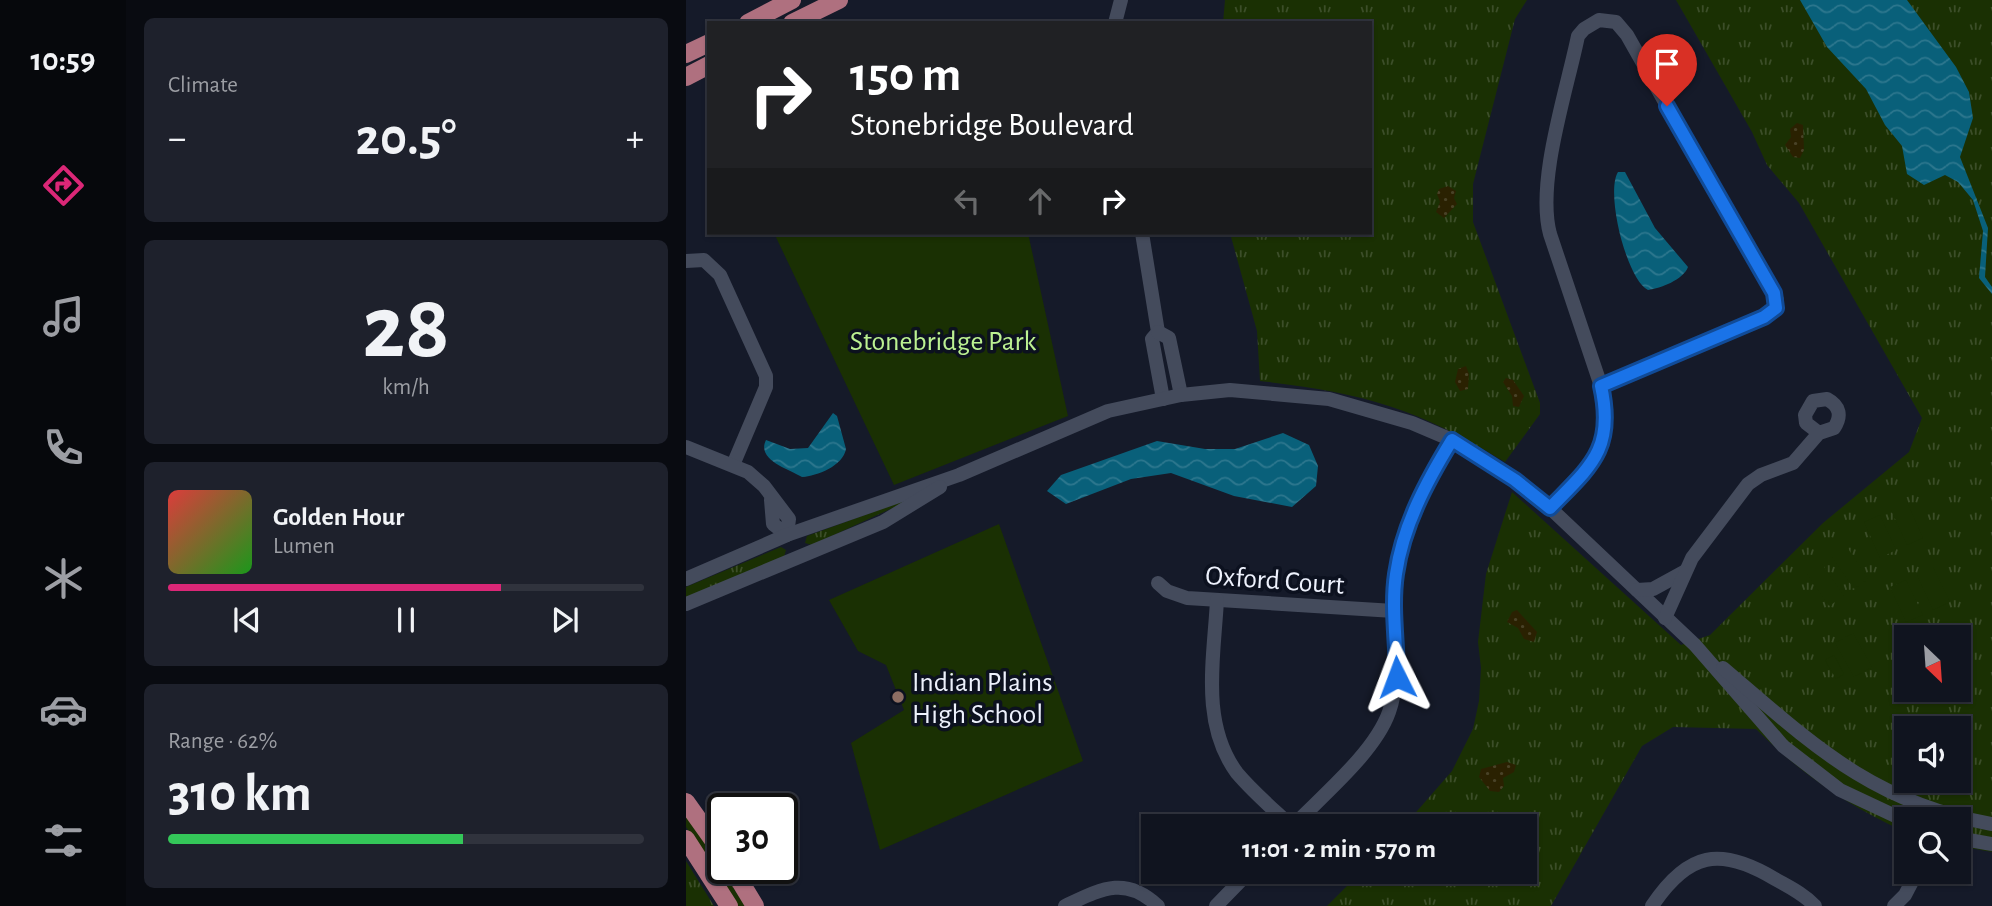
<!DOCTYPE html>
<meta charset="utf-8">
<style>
:root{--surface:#10141f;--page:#1e212c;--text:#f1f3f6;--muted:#9c9ea4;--line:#30333d;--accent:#db2777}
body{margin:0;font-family:"Alegreya Sans",sans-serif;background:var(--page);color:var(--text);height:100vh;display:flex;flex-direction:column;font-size:26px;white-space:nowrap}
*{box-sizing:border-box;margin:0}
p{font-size:23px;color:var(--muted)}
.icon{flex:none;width:38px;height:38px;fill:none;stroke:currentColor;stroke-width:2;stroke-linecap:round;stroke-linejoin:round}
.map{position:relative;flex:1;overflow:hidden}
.details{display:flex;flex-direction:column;gap:18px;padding:18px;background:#090b11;width:560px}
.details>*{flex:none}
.hud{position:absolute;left:21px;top:21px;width:665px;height:214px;border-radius:0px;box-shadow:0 2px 5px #0004,0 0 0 2px var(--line);background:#202124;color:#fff;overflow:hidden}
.needle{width:46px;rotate:155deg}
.buttons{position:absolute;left:1208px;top:625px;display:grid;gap:14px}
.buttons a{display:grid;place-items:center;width:77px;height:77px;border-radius:0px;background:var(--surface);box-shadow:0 2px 5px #0004,0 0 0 2px var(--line);font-size:35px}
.speed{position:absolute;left:21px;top:793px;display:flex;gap:14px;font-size:35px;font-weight:700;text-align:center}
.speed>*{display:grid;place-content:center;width:91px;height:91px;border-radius:50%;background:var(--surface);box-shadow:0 2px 5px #0004,0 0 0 2px var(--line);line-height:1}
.speed .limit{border:4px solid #111;border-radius:10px;background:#fff;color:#111}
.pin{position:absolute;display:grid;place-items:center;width:60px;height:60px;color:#fff;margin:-72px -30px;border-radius:50% 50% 50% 0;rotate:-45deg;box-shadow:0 0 7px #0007}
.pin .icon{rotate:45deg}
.me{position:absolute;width:77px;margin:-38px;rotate:357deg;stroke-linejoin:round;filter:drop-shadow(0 0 5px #0008)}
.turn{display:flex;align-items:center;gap:24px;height:147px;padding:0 28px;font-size:32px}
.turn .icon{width:91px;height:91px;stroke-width:2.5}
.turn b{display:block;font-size:49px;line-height:60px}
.lanes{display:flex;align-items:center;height:66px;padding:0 28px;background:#0003;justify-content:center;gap:35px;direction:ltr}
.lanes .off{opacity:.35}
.big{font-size:52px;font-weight:700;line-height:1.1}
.details .card{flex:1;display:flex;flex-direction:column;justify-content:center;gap:10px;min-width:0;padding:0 24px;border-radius:10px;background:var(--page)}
.details .dial{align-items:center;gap:0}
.dial b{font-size:91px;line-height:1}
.song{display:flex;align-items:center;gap:21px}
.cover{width:84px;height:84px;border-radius:10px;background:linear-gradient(135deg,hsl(0 70% 55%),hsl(120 70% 35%))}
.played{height:7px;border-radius:4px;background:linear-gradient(90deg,var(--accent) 70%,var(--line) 70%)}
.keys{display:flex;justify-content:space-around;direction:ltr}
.heat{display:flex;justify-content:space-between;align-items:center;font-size:38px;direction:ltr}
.charge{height:10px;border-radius:5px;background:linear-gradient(90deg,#34c759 62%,var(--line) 0)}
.trip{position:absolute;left:455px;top:814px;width:396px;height:70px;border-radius:0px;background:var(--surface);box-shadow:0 2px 5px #0004,0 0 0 2px var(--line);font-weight:700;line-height:70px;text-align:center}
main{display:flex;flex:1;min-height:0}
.menu{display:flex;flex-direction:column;width:126px;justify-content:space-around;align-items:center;background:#06080c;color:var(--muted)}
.menu .icon{width:49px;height:49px}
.menu .active{color:var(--accent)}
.menu b{font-size:32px;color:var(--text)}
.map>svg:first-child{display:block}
.grass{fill:url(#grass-tufts);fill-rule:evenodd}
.sand{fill:url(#sand-dots)}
.park{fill:#1a3003}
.water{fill:url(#water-waves)}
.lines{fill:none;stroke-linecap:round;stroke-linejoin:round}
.minor{stroke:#444b5c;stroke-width:14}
.major{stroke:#af707f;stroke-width:18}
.route-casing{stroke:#114b97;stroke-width:18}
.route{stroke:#1a73e8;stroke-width:12}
.education-dot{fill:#8d6e63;stroke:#0c111f;stroke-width:2.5}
.labels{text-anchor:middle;stroke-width:7;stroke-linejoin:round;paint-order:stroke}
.park-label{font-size:28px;fill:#bcf192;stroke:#0c111f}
.street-label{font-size:28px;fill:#edf1fc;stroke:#0c111f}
.poi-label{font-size:28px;fill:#edf1fc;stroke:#0c111f;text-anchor:start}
</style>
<main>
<nav class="menu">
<b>10:59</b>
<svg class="icon active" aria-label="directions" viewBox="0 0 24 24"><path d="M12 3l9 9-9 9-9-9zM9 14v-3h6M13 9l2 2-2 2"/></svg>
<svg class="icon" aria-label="music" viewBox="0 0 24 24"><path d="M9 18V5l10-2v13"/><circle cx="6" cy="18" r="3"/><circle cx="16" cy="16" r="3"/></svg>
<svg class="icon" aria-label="phone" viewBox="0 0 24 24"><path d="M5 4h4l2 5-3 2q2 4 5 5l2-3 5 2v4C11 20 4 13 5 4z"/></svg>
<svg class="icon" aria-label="climate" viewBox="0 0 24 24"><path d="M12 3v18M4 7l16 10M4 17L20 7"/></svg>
<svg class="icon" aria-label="car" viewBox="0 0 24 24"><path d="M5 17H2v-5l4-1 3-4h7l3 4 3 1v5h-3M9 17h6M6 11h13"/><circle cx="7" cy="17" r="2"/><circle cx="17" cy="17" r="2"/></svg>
<svg class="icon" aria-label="filters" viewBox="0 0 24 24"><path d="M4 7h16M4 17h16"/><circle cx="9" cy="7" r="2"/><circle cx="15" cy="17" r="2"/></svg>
</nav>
<section class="details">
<div class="card"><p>Climate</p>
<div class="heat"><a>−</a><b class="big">20.5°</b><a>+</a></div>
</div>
<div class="card dial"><b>28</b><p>km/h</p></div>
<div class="card">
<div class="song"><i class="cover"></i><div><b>Golden Hour</b><p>Lumen</p></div></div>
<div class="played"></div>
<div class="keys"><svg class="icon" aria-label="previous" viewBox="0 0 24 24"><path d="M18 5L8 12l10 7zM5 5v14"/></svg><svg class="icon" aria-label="pause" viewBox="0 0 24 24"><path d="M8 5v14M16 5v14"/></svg><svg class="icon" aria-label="next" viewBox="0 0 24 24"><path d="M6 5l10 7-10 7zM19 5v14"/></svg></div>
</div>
<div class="card"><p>Range · 62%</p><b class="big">310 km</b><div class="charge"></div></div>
</section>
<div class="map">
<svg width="1306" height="906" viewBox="0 0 1306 906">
<defs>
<pattern id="grass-tufts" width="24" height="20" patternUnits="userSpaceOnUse" patternTransform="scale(1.75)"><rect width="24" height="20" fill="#1a3003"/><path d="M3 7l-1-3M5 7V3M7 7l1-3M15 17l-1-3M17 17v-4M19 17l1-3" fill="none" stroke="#3c4e29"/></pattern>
<pattern id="sand-dots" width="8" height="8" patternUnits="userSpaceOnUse" patternTransform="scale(1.75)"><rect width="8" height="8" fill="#2a2101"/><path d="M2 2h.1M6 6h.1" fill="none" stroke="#494227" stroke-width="1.8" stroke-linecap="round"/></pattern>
<pattern id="water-waves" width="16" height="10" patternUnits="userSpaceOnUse" patternTransform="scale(1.75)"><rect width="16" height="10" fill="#09607a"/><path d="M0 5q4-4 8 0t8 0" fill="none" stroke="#2d778e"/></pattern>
</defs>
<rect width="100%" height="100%" fill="#151a29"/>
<g class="grass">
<path d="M539 0H841L829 19 787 184V222L854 403V414L819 462C732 408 674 392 574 381L571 331 544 233H684V23H537Z"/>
<path d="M990 0H1306V852L1272 846V819H1220V832C1163 807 1114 773 1070 729L987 727 956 746 865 906H641L675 872H838V826H718L766 771 787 729 793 701 795 668 792 642 800 574 826 492 995 645 1024 635 1137 523 1223 452 1236 418 1113 203 1081 165 1066 132ZM1220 637H1272V690H1220ZM1220 728H1272V780H1220Z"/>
<polygon points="237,494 126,545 119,543 121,536"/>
<polygon points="95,547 100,550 98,557 0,599 0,587"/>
<polygon points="0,814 59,906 52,906 0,827"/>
<polygon points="0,861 28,906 0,906"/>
</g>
<g class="sand">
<polygon points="1111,123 1117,125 1118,150 1114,158 1107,157 1099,145 1105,137 1104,129"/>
<polygon points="762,186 770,191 768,198 771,204 758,218 750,212 754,202 751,194 753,189"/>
<polygon points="780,366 783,374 782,389 774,391 769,382 772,369"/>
<polygon points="820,378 827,380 838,396 833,407 827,406 826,396 817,382"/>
<polygon points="831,610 851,632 848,642 838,639 832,628 821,622 826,612"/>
<polygon points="821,762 830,765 828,772 817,778 818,786 813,792 804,791 793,777 795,769"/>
</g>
<g class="park">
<polygon points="88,233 342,233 382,416 208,485"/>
<polygon points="1221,502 1237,538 1221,545 1205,510"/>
<polygon points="1194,515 1210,550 1194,558 1178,522"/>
<polygon points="313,524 397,761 194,850 165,743 218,710 200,665 172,651 143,600"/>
<polygon points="1161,547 1182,579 1168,589 1146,557"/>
<polygon points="1136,564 1158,596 1143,606 1121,574"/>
<polygon points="1247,567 1264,602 1247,610 1231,575"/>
<polygon points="1220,580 1237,615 1220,622 1204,587"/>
<polygon points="1167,633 1186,667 1168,677 1149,643"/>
<polygon points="1148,655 1158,674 1150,679 1139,660"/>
</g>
<g class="water">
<polygon points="1114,0 1221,0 1270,67 1283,92 1287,118 1274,157 1302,228 1299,277 1306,287 1306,294 1293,278 1297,231 1287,200 1272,182 1259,175 1238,185 1221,174 1216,146 1199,125 1180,89 1141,47"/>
<path d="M932 172H939L969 228 1002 267C997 280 975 288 962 290 941 280 919 193 932 172Z"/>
<path d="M147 413 151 416 160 449C157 466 131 476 116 477 103 469 70 460 80 440L104 449 122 448Z"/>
<polygon points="597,433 623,445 632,466 630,486 606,507 548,496 485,473 445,479 380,504 361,491 375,475 471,441 519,449 549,449"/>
<polygon points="1272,664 1286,693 1263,704 1259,690 1272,690"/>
</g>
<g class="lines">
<g class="minor">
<path d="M913 20 930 22 941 35 1091 300 1090 308 1078 317 915 386 864 234C850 182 881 90 892 36L898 29Z"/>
<polyline points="429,23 435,0"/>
<polyline points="456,233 472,332 466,339 477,399"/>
<polyline points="0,261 18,260 34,275 80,376 80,387 47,465"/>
<polyline points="472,332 483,338 495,395"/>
<polyline points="0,447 62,472 78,486 103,519 101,535 87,524 85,500"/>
<path d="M864 508C903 467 929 447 915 386"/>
<polyline points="0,579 101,535 273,475 422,411 495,395 544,390 643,399 726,423 766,440 829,480 864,508 1009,645 1097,746 1154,790 1220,821"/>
<polyline points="472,583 481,591 501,598 708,611"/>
<polyline points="951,590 967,589 998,572"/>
<path d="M531 600C528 658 514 723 551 773 567 792 587 809 605 826"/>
<polyline points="0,604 197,522 254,487"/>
<path d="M979 618 1006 558 1062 484 1075 475 1107 463 1133 433 1148 428C1156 416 1154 406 1141 399L1127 401 1119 415 1120 423 1133 433"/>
<path d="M1037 668C1125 743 1186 803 1306 824"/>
<path d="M607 826C637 795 689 752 703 712 715 678 707 645 708 610 708 547 734 493 766 440"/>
<polyline points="1272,838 1306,844"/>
<path d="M379 906C415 889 439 875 472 906"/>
<polyline points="530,906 563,872"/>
<path d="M966 906C1002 852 1034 846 1089 879 1103 887 1118 894 1129 906"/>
<polyline points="1208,906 1219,895 1231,872"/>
</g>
<g class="major">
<polyline points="62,23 106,0"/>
<polyline points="106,23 153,0"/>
<polyline points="0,54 23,43"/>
<polyline points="0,77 23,65"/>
<polyline points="0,802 37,854"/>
<polyline points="0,839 43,906"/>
<polyline points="46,868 69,906"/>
</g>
</g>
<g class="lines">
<g class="route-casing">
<path id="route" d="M711 677C711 642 705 608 710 574 717 525 741 481 766 440L829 480 864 508C905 466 929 449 915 386L1078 317 1090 308 1088 293 981 106"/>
</g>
<use href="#route" class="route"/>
</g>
<circle class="education-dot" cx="212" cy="697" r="7"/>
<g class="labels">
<g class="park-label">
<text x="257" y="350">Stonebridge Park</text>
</g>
<g class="street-label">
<text transform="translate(589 579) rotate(4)" y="10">Oxford Court</text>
</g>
<g class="poi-label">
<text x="226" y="691">Indian Plains<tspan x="226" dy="32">High School</tspan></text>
</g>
</g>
</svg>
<div class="buttons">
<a><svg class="needle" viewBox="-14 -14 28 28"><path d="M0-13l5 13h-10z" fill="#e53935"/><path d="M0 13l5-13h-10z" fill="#9c9ea4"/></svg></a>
<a><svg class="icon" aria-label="sound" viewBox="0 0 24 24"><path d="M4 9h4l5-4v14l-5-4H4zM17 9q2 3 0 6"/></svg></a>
<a><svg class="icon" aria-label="search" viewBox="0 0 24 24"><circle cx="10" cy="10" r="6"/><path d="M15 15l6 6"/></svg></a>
</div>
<div class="speed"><div class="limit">30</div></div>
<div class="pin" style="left:981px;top:106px;background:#d93025"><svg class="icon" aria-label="arrive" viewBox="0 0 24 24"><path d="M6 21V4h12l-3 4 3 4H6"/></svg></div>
<svg class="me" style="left:711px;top:677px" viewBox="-20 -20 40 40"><path d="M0-17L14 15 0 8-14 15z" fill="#1a73e8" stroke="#fff" stroke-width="4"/></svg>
<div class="trip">11:01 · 2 min · 570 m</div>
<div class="hud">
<div class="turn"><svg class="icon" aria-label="right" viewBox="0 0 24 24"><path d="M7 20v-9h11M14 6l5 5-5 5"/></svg><div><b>150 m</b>Stonebridge Boulevard</div></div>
<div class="lanes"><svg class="icon off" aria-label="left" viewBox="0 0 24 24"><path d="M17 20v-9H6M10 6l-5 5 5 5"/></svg><svg class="icon off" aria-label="ahead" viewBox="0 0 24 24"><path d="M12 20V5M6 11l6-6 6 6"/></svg><svg class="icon" aria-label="right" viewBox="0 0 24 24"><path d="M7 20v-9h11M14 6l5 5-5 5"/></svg></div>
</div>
</div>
</main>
